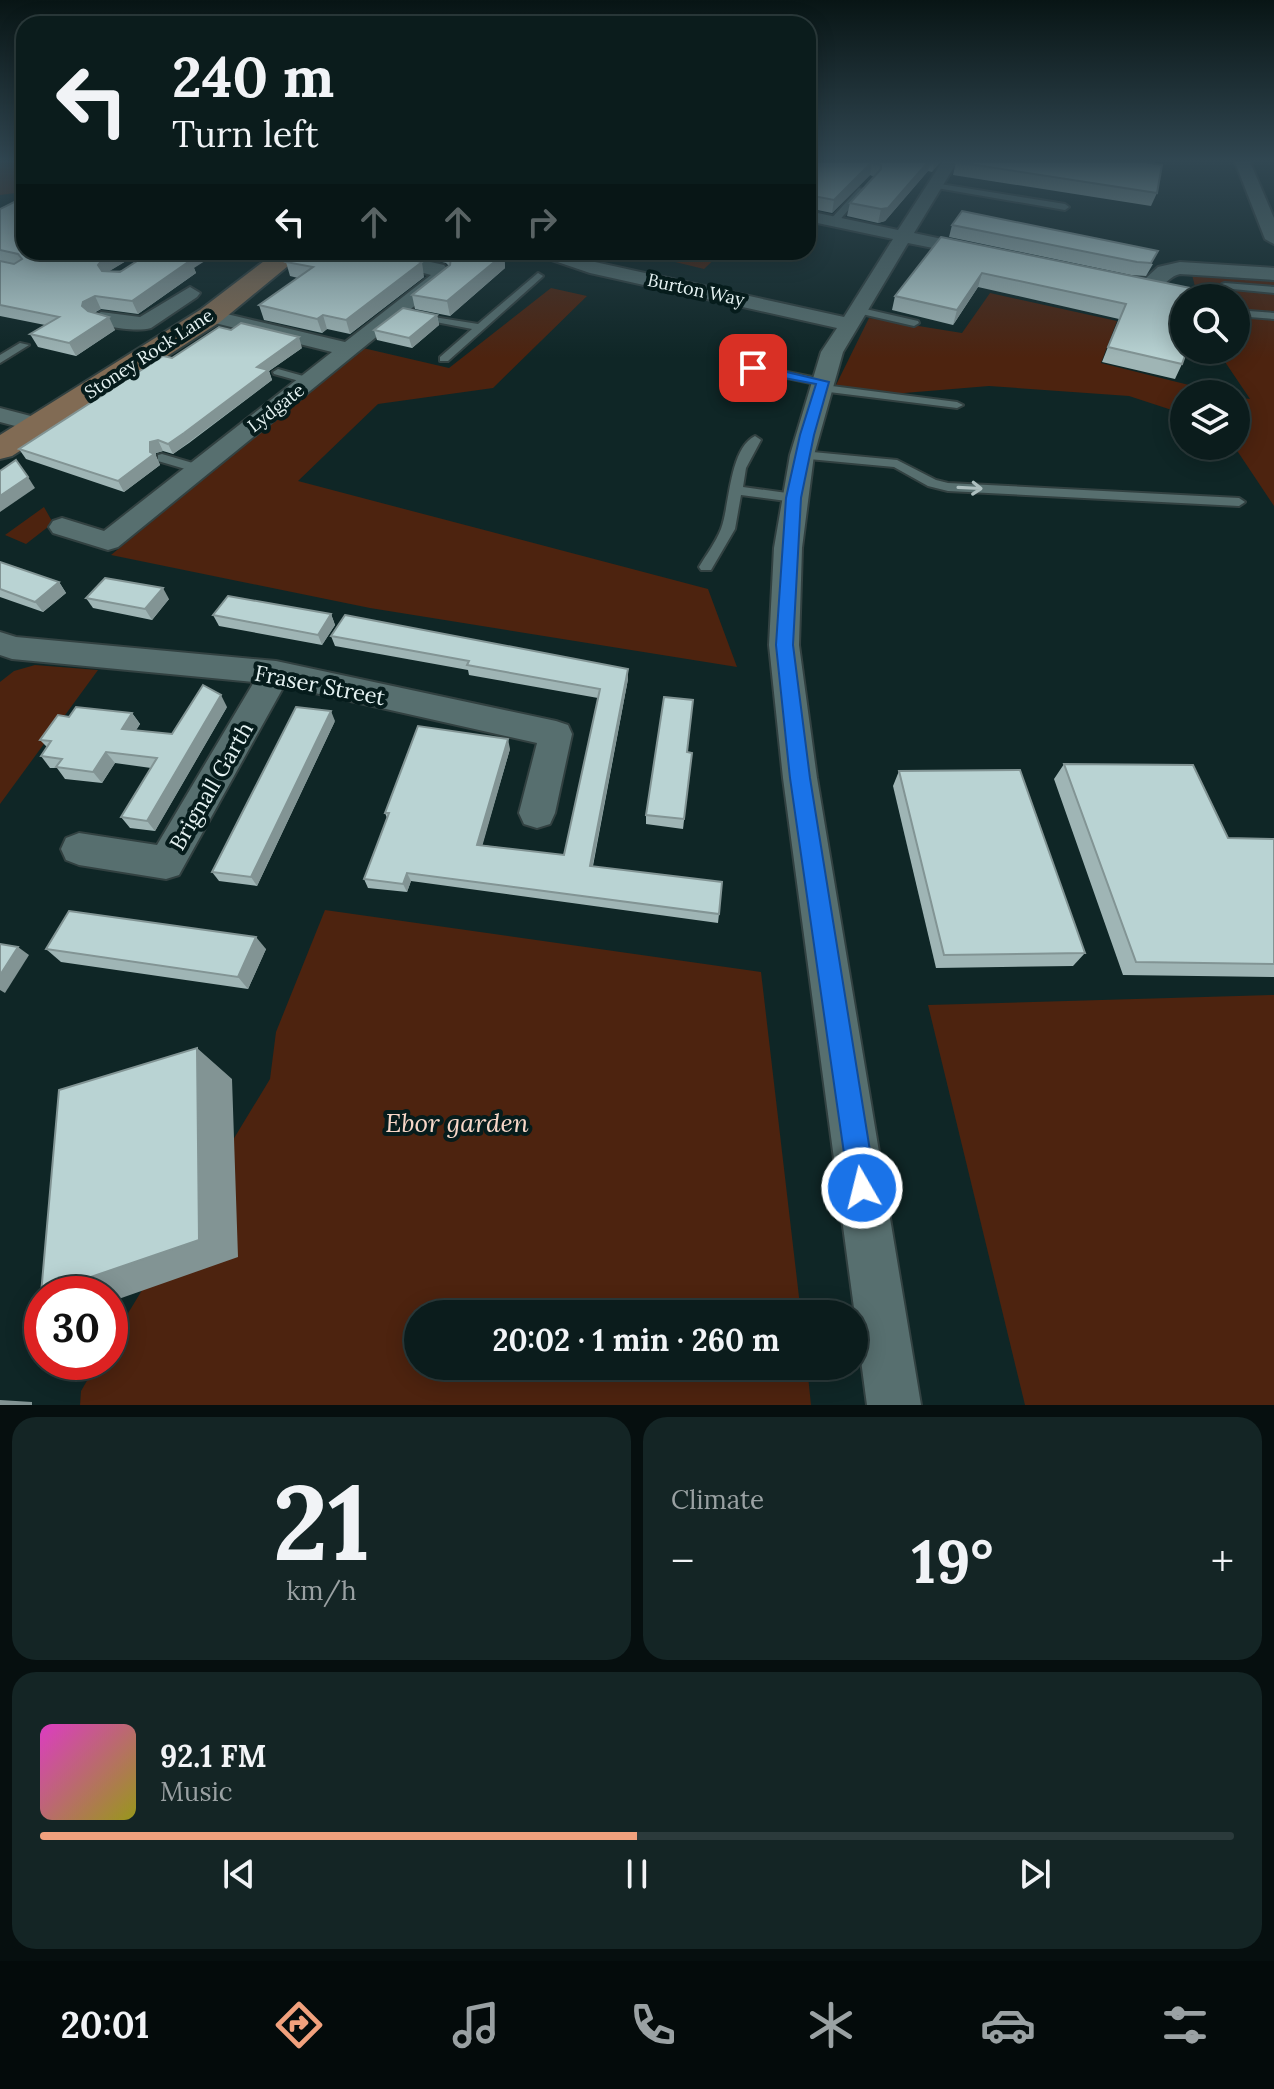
<!DOCTYPE html>
<meta charset="utf-8">
<style>
:root{--surface:#0b1c1c;--page:#142525;--text:#f1f3f6;--muted:#9aa1a3;--line:#2b3a3b;--accent:#f1a17d}
body{margin:0;font-family:Lora,serif;background:var(--page);color:var(--text);height:100vh;display:flex;flex-direction:column;font-size:30px;white-space:nowrap}
*{box-sizing:border-box;margin:0}
p{font-size:26px;color:var(--muted)}
.icon{flex:none;width:44px;height:44px;fill:none;stroke:currentColor;stroke-width:2;stroke-linecap:round;stroke-linejoin:round}
.map{position:relative;height:1405px;overflow:hidden}
.details{display:flex;flex-direction:column;gap:12px;padding:12px;background:#060f0f;flex:1}
.details>*{flex:none}
.guide{position:absolute;left:16px;top:16px;width:800px;height:244px;border-radius:24px;box-shadow:0 4px 20px #0003,0 0 0 2px var(--line);background:#0b1c1c;color:var(--text);overflow:hidden}
.fabs{position:absolute;left:1170px;top:284px;display:grid;gap:16px}
.fabs a{display:grid;place-items:center;width:80px;height:80px;border-radius:50%;background:var(--surface);box-shadow:0 4px 20px #0003,0 0 0 2px var(--line);font-size:40px}
.speed{position:absolute;left:24px;top:1276px;display:flex;gap:16px;font-size:40px;font-weight:700;text-align:center}
.speed>*{display:grid;place-content:center;width:104px;height:104px;border-radius:50%;background:var(--surface);box-shadow:0 4px 20px #0003,0 0 0 2px var(--line);line-height:1}
.speed .limit{border:12px solid #d22;background:#fff;color:#111}
.pin{position:absolute;display:grid;place-items:center;width:68px;height:68px;color:#fff;margin:-34px;border-radius:16px;box-shadow:0 4px 12px #0006}
.me{position:absolute;width:88px;margin:-44px;rotate:352deg;stroke-linejoin:round;filter:drop-shadow(0 0 6px #0008)}
.turn{display:flex;align-items:center;gap:28px;height:168px;padding:0 24px;font-size:36px}
.turn .icon{width:104px;height:104px;stroke-width:2.5}
.turn b{display:block;font-size:56px;line-height:68px}
.lanes{display:flex;align-items:center;height:76px;padding:0 24px;background:#0003;justify-content:center;gap:40px;direction:ltr}
.lanes .off{opacity:.35}
.big{font-size:60px;font-weight:700;line-height:1.1}
.details .widget{flex:1;display:flex;flex-direction:column;justify-content:center;gap:12px;min-width:0;padding:0 28px;border-radius:24px;background:var(--page)}
.details .dial{align-items:center;gap:0}
.dial b{font-size:104px;line-height:1}
.song{display:flex;align-items:center;gap:24px}
.cover{width:96px;height:96px;border-radius:12px;background:linear-gradient(135deg,hsl(310 70% 55%),hsl(60 70% 35%))}
.played{height:8px;border-radius:4px;background:linear-gradient(90deg,var(--accent) 50%,var(--line) 50%)}
.keys{display:flex;justify-content:space-around;direction:ltr}
.heat{display:flex;justify-content:space-between;align-items:center;font-size:44px;direction:ltr}
.details .tiles{flex:1;display:grid;gap:12px;grid-template-columns:1fr 1fr}
.widget:last-child{grid-column:span 2}
.trip{position:absolute;left:404px;top:1300px;width:464px;height:80px;border-radius:40px;background:var(--surface);box-shadow:0 4px 20px #0003,0 0 0 2px var(--line);font-weight:700;line-height:80px;text-align:center}
.tab-bar{display:flex;height:128px;justify-content:space-around;align-items:center;background:#040b0b;color:var(--muted)}
.tab-bar .icon{width:56px;height:56px}
.tab-bar .on{color:var(--accent)}
.tab-bar b{font-size:36px;color:var(--text)}
.map>svg:first-child{display:block}
.green{fill:#4d230f}
.lines{fill:none;stroke-linecap:round;stroke-linejoin:round}
.lane-casing{stroke:#324141;stroke-width:4}
.street-casing{stroke:#324141;stroke-width:4}
.secondary-casing{stroke:#324141;stroke-width:4}
.lane{fill:#576f6f;fill-rule:evenodd}
.street{fill:#576f6f;fill-rule:evenodd}
.secondary{fill:#816b54;fill-rule:evenodd}
.wall{fill:#9fb5b5}
.shaded-wall{fill:#829494}
.building{fill:#b9d3d3;stroke:#829494;stroke-width:2}
.oneway{stroke:#acbebe}
.route{fill:#1a73e8;stroke:#114b97;stroke-width:2}
.labels{text-anchor:middle;stroke-width:8;stroke-linejoin:round;paint-order:stroke}
.far-street-label{font-size:18px;fill:#e5f2f2;stroke:#061c1c}
.street-label{font-size:22px;fill:#e5f2f2;stroke:#061c1c}
.near-park-label{font-size:26px;font-style:italic;fill:#f8d7c8;stroke:#061c1c}
</style>
<div class="map">
<svg width="1274" height="1405" viewBox="0 0 1274 1405">
<rect width="100%" height="100%" fill="#0f2626"/>
<g class="green">
<polygon points="0,162 24,162 24,192 0,195"/>
<polygon points="634,252 722,252 704,269"/>
<polygon points="1192,275 1274,281 1274,506 1234,446 1236,397 1250,399 1217,350 1236,350 1236,298 1198,298"/>
<polygon points="551,288 587,296 493,388 378,404 298,481 708,589 737,667 370,608 111,555 363,348 449,368"/>
<polygon points="990,293 1117,321 1101,363 1225,394 1184,394 1184,414 1129,396 989,386 880,395 836,385 869,318 962,333"/>
<polygon points="44,507 53,523 26,544 5,535"/>
<polygon points="35,665 98,670 0,804 0,682 14,671"/>
<polygon points="325,910 761,972 801,1314 418,1314 418,1366 807,1366 811,1405 80,1405 81,1391 98,1362 110,1362 110,1343 270,1079 276,1032"/>
<polygon points="1274,995 1274,1405 1025,1405 928,1005"/>
</g>
<g class="lines">
<g class="lane-casing">
<g id="lane">
<polygon points="934,183 1065,204 1069,207 1065,210 931,187"/>
<polygon points="859,188 866,190 836,224 830,224 830,220"/>
<polygon points="538,273 543,276 541,278 448,361 440,361 440,357 472,329 415,318 415,314 478,324"/>
<polygon points="1225,283 1274,287 1274,293 1222,288 1222,284"/>
<polygon points="857,307 918,321 919,323 914,326 853,312 852,310"/>
<polygon points="1236,310 1274,313 1274,319 1236,316"/>
<polygon points="20,343 29,345 0,363 0,355"/>
<polygon points="753,365 827,380 829,382 824,385 957,402 963,405 957,408 821,391 815,388 820,385 749,370 749,366"/>
<polygon points="278,369 314,379 316,381 310,384 274,374 273,372"/>
<path d="M755 436 761 440 746 468 743 487 794 494 800 498 794 502 741 495 735 529 711 570H701L699 567C706 555 716 542 721 529 730 505 729 449 755 436Z"/>
<polygon points="802,451 897,460 936,480 948,483 1239,498 1245,502 1239,506 948,491 928,486 894,467 798,458 798,452"/>
<polygon points="162,454 203,466 205,469 199,473 158,461 158,455"/>
</g>
</g>
<g class="street-casing">
<g id="street">
<polygon points="942,162 957,162 914,233 984,248 987,252 978,257 908,243 843,352 814,455 802,548 799,645 817,778 921,1405 867,1405 783,778 769,645 774,548 790,455 821,352 837,328 590,273 540,256 537,252 564,252 595,262 844,317 893,239 808,221 808,211 898,230"/>
<polygon points="1235,162 1250,162 1274,218 1274,244 1265,239"/>
<polygon points="391,252 411,252 408,257 444,265 450,272 450,277 118,547 108,550 53,533 49,527 53,521 62,518 104,531 332,352 203,320 200,316 203,312 210,310 345,342 431,275 387,263 385,259"/>
<path d="M1180 262 1274 268V280L1180 274C1170 276 1168 283 1158 287 1144 292 1118 291 1107 281L1117 275 1146 278 1158 267Z"/>
<path d="M190 287 200 293 197 297 151 328C137 332 101 328 91 318L101 312 140 317Z"/>
<polygon points="0,408 46,420 50,425 46,430 38,432 0,422"/>
<polygon points="0,632 16,637 276,661 556,721 568,725 572,734 555,813 550,824 537,828 524,824 519,813 537,743 284,686 179,875 166,879 79,865 66,860 61,849 66,838 79,833 157,845 254,682 12,659 0,655"/>
</g>
</g>
<g class="secondary-casing">
<polygon id="secondary" points="276,252 305,252 220,322 12,456 0,459 0,435 200,310"/>
</g>
<use href="#lane" class="lane"/>
<use href="#street" class="street"/>
<use href="#secondary" class="secondary"/>
</g>
<g class="wall">
<polygon points="808,162 940,162 932,172 928,171 885,221 878,223 847,216 850,203 874,177 870,175 832,213 808,208"/>
<polygon points="956,162 1157,193 1151,206 953,175"/>
<polygon points="0,209 24,252 141,252 109,271 194,268 196,273 138,314 101,309 94,313 115,330 76,356 38,347 30,334 45,325 0,316"/>
<polygon points="952,225 1153,264 1146,276 1131,275 949,237"/>
<polygon points="941,237 1205,291 1182,364 1175,379 1102,362 1119,319 978,287 953,325 892,310 895,296"/>
<polygon points="412,252 495,252 504,254 505,268 450,316 415,309 412,295 449,266 446,263 413,255"/>
<polygon points="286,262 424,277 350,334 327,329 322,333 264,320 259,305 298,278 290,276"/>
<polygon points="437,315 439,325 412,348 377,340 374,330"/>
<polygon points="302,348 269,371 272,380 189,443 173,454 163,451 156,453 156,456 160,465 124,492 26,459 19,449 172,358"/>
<polygon points="0,562 59,582 66,593 43,612 0,597"/>
<polygon points="86,598 169,599 152,620 93,608"/>
<polygon points="331,614 335,625 322,645 219,626 213,615"/>
<polygon points="331,636 628,669 628,679 593,866 719,914 718,923 411,881 407,892 368,888 364,879 387,818 385,813 510,749 482,845 564,855 598,698 469,675 468,670 335,646"/>
<polygon points="227,707 155,831 130,828 121,817 151,768 115,763 102,783 65,779 57,768 50,768 41,756 47,747 40,740 69,717 132,713 140,724 136,730 172,734"/>
<polygon points="335,721 257,886 219,881 212,872"/>
<polygon points="692,753 683,829 646,824 646,815"/>
<polygon points="1064,764 1228,838 1274,839 1274,977 1123,975 1054,779"/>
<polygon points="899,771 1085,953 1073,966 936,968 893,786"/>
<polygon points="46,949 266,949 248,989 61,962"/>
</g>
<g class="shaded-wall">
<polygon points="872,162 870,175 832,213 834,200"/>
<polygon points="928,162 930,162 928,171 885,221 878,223 881,209"/>
<polygon points="935,162 940,162 932,172"/>
<polygon points="115,252 141,252 108,272 104,278 98,265 102,260"/>
<polygon points="195,252 219,252 194,268 196,273 138,314 132,301 184,259"/>
<polygon points="504,254 505,268 450,316 447,301"/>
<polygon points="422,262 424,277 350,334 346,320"/>
<polygon points="982,273 978,287 953,325 957,310"/>
<polygon points="95,296 101,309 89,315 82,306 83,302"/>
<polygon points="323,315 327,329 322,333 317,319"/>
<polygon points="437,315 439,325 412,348 409,338"/>
<polygon points="109,317 115,330 76,356 69,343"/>
<polygon points="299,337 302,348 269,371 272,380 173,454 168,444 257,367"/>
<polygon points="158,440 163,451 156,453 156,456 160,465 124,492 118,481 150,452 150,442"/>
<polygon points="28,477 35,488 0,512 0,496"/>
<polygon points="59,582 66,593 43,612 35,602"/>
<polygon points="163,588 169,599 152,620 145,609"/>
<polygon points="331,614 335,625 322,645 318,635"/>
<polygon points="628,669 628,679 591,874 590,866"/>
<polygon points="221,695 227,707 155,831 147,821"/>
<polygon points="331,711 335,721 257,886 251,877"/>
<polygon points="132,713 140,724 130,740 122,729"/>
<polygon points="508,739 510,749 480,854 477,845"/>
<polygon points="106,752 115,763 102,783 93,772"/>
<polygon points="407,873 411,881 407,892 403,884"/>
<polygon points="256,937 266,949 248,989 238,977"/>
<polygon points="18,947 29,955 5,993 0,990 0,975"/>
<polygon points="197,1048 232,1079 238,1257 110,1302 110,1294 41,1294"/>
<polygon points="0,1400 32,1402 32,1405 0,1405"/>
</g>
<g class="building">
<polygon points="808,162 928,162 888,208 881,209 850,203 881,169 881,165 872,162 834,200 808,195"/>
<polygon points="956,162 1146,162 1162,165 1157,193"/>
<polygon points="24,197 24,252 115,252 102,260 98,265 102,271 120,272 151,252 195,252 184,259 191,260 132,301 95,296 83,302 82,306 88,311 109,317 69,343 30,334 59,317 0,305 0,261 14,264 22,259 18,254 0,250 0,209"/>
<polygon points="962,211 1158,251 1151,263 1137,262 952,225"/>
<polygon points="941,237 1205,291 1202,298 1184,298 1184,350 1187,350 1182,364 1108,347 1126,304 982,273 957,310 895,296"/>
<polygon points="301,252 374,252 422,262 346,320 323,315 317,319 259,305 313,267 286,262"/>
<polygon points="446,252 495,252 504,254 447,301 412,295 450,265 451,258"/>
<polygon points="403,308 437,315 409,338 374,330"/>
<polygon points="241,323 299,337 257,367 268,370 184,433 168,444 158,440 150,442 150,452 154,454 118,481 19,449 163,356 172,358 219,327 231,330"/>
<polygon points="16,460 28,477 0,496 0,471"/>
<polygon points="0,562 59,582 35,602 0,589"/>
<polygon points="105,578 163,588 145,609 86,598"/>
<polygon points="228,596 331,614 318,635 213,615"/>
<polygon points="345,615 628,669 590,866 722,882 719,914 407,873 403,884 364,879 389,813 385,813 418,726 508,739 477,845 564,855 600,689 467,665 469,661 331,636"/>
<polygon points="203,685 221,695 147,821 121,817 157,758 106,752 93,772 56,767 62,759 41,756 51,741 40,740 58,715 69,717 76,707 132,713 122,729 172,734"/>
<polygon points="664,697 693,700 687,752 692,753 684,819 646,815"/>
<polygon points="296,707 331,711 251,877 212,872"/>
<polygon points="1064,764 1193,765 1228,838 1274,839 1274,964 1136,962"/>
<polygon points="1020,770 1085,953 944,955 899,771"/>
<polygon points="69,911 256,937 238,977 46,949"/>
<polygon points="0,944 18,947 0,975"/>
<polygon points="197,1048 199,1240 41,1294 59,1090"/>
</g>
<defs><path id="oneway-shaft" d="M-6 0H5M1.5-3L5.5 0L1.5 3" fill="none" stroke-width="1.6" stroke-linecap="round" stroke-linejoin="round" transform="scale(2)"/></defs>
<use class="oneway" href="#oneway-shaft" transform="translate(970 488) rotate(3)"/>
<linearGradient id="sky" x2="0" y2="1"><stop stop-color="#081515"/><stop offset="0.45" stop-color="#314752"/><stop offset="1" stop-color="#314752" stop-opacity="0"/></linearGradient>
<rect width="1274" height="358" fill="url(#sky)"/>
<polygon class="route" points="753,364 829,382 814,435 801,498 793,645 810,778 876,1188 872,1198 862,1202 853,1198 849,1188 790,778 776,645 786,498 800,435 816,384 748,371 747,368"/>
<g class="labels">
<g class="far-street-label">
<text transform="translate(696 290) rotate(12)" y="6">Burton Way</text>
<text transform="translate(149 354) rotate(-33)" y="6">Stoney Rock Lane</text>
<text transform="translate(276 408) rotate(-38)" y="6">Lydgate</text>
</g>
<g class="street-label">
<text transform="translate(320 685) rotate(11)" y="8">Fraser Street</text>
<text transform="translate(211 786) rotate(-60)" y="8">Brignall Garth</text>
</g>
<g class="near-park-label">
<text x="457" y="1132">Ebor garden</text>
</g>
</g>
</svg>
<div class="fabs">
<a><svg class="icon" aria-label="search" viewBox="0 0 24 24"><circle cx="10" cy="10" r="6"/><path d="M15 15l6 6"/></svg></a>
<a><svg class="icon" aria-label="layers" viewBox="0 0 24 24"><path d="M12 4l9 5-9 5-9-5zM3 14l9 5 9-5"/></svg></a>
</div>
<div class="speed"><div class="limit">30</div></div>
<div class="pin" style="left:753px;top:368px;background:#d93025"><svg class="icon" aria-label="arrive" viewBox="0 0 24 24"><path d="M6 21V4h12l-3 4 3 4H6"/></svg></div>
<svg class="me" style="left:862px;top:1188px" viewBox="-20 -20 40 40"><circle r="17" fill="#1a73e8" stroke="#fff" stroke-width="3"/><path d="M0-11L8 9 0 5-8 9z" fill="#fff"/></svg>
<div class="trip">20:02 · 1 min · 260 m</div>
<div class="guide">
<div class="turn"><svg class="icon" aria-label="left" viewBox="0 0 24 24"><path d="M17 20v-9H6M10 6l-5 5 5 5"/></svg><div><b>240 m</b>Turn left</div></div>
<div class="lanes"><svg class="icon" aria-label="left" viewBox="0 0 24 24"><path d="M17 20v-9H6M10 6l-5 5 5 5"/></svg><svg class="icon off" aria-label="ahead" viewBox="0 0 24 24"><path d="M12 20V5M6 11l6-6 6 6"/></svg><svg class="icon off" aria-label="ahead" viewBox="0 0 24 24"><path d="M12 20V5M6 11l6-6 6 6"/></svg><svg class="icon off" aria-label="right" viewBox="0 0 24 24"><path d="M7 20v-9h11M14 6l5 5-5 5"/></svg></div>
</div>
</div>
<section class="details">
<div class="tiles">
<div class="widget dial"><b>21</b><p>km/h</p></div>
<div class="widget"><p>Climate</p>
<div class="heat"><a>−</a><b class="big">19°</b><a>+</a></div>
</div>
<div class="widget">
<div class="song"><i class="cover"></i><div><b>92.1 FM</b><p>Music</p></div></div>
<div class="played"></div>
<div class="keys"><svg class="icon" aria-label="previous" viewBox="0 0 24 24"><path d="M18 5L8 12l10 7zM5 5v14"/></svg><svg class="icon" aria-label="pause" viewBox="0 0 24 24"><path d="M8 5v14M16 5v14"/></svg><svg class="icon" aria-label="next" viewBox="0 0 24 24"><path d="M6 5l10 7-10 7zM19 5v14"/></svg></div>
</div>
</div>
</section>
<nav class="tab-bar">
<b>20:01</b>
<svg class="icon on" aria-label="directions" viewBox="0 0 24 24"><path d="M12 3l9 9-9 9-9-9zM9 14v-3h6M13 9l2 2-2 2"/></svg>
<svg class="icon" aria-label="music" viewBox="0 0 24 24"><path d="M9 18V5l10-2v13"/><circle cx="6" cy="18" r="3"/><circle cx="16" cy="16" r="3"/></svg>
<svg class="icon" aria-label="phone" viewBox="0 0 24 24"><path d="M5 4h4l2 5-3 2q2 4 5 5l2-3 5 2v4C11 20 4 13 5 4z"/></svg>
<svg class="icon" aria-label="climate" viewBox="0 0 24 24"><path d="M12 3v18M4 7l16 10M4 17L20 7"/></svg>
<svg class="icon" aria-label="car" viewBox="0 0 24 24"><path d="M5 17H2v-5l4-1 3-4h7l3 4 3 1v5h-3M9 17h6M6 11h13"/><circle cx="7" cy="17" r="2"/><circle cx="17" cy="17" r="2"/></svg>
<svg class="icon" aria-label="filters" viewBox="0 0 24 24"><path d="M4 7h16M4 17h16"/><circle cx="9" cy="7" r="2"/><circle cx="15" cy="17" r="2"/></svg>
</nav>
